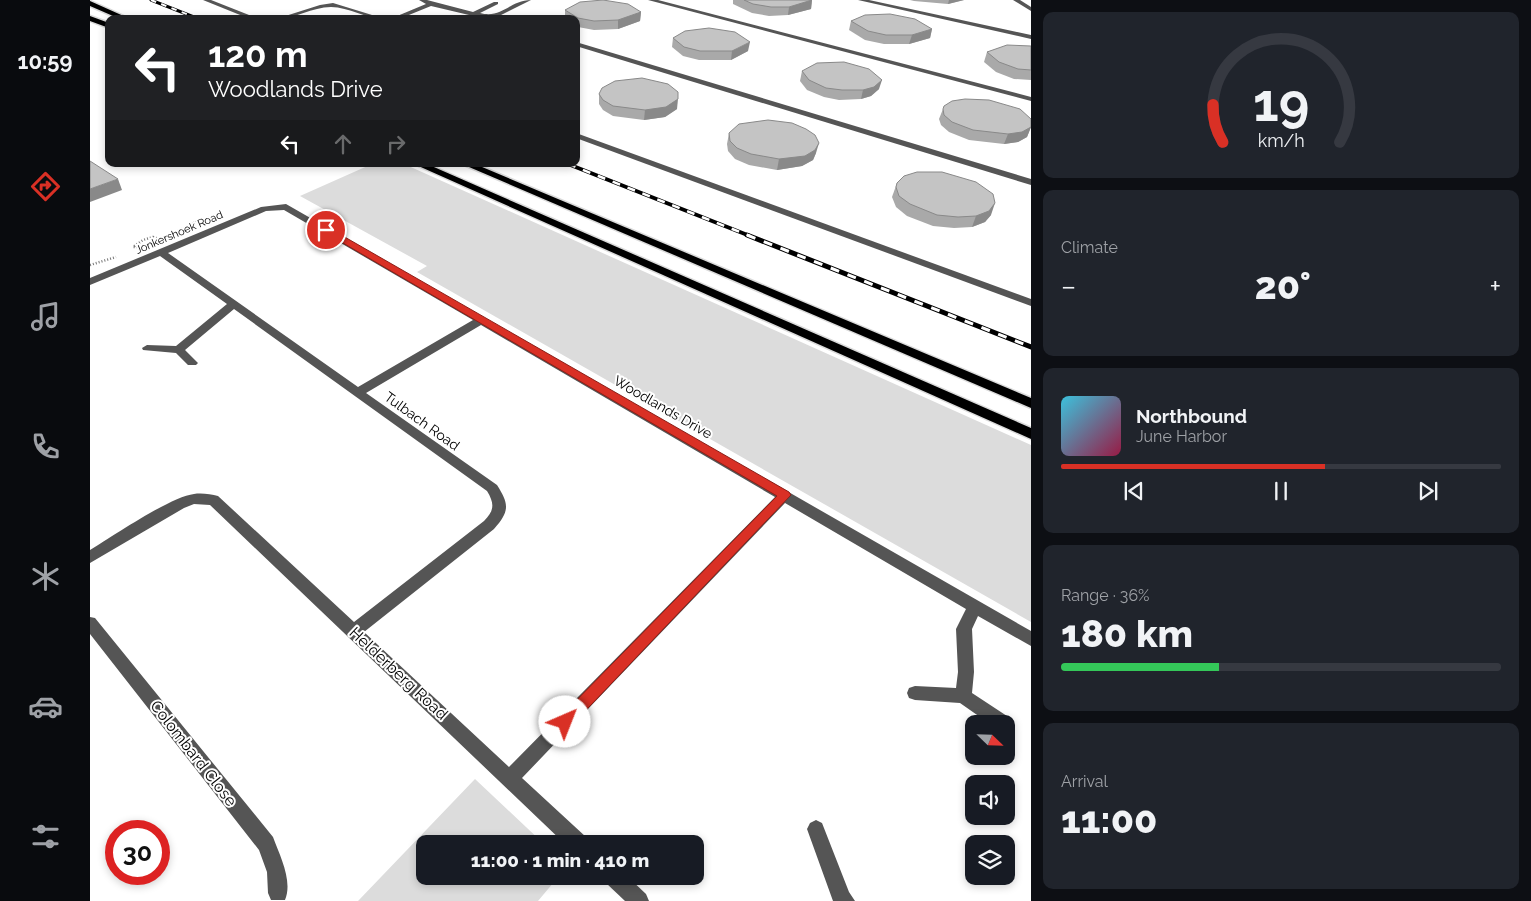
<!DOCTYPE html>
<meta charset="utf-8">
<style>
:root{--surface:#171b24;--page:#20242c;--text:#f1f3f6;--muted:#9ea1a6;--line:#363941;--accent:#d93025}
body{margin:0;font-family:Raleway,sans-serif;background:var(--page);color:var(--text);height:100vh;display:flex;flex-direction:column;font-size:19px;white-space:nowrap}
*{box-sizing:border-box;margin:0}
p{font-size:16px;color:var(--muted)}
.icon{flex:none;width:28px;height:28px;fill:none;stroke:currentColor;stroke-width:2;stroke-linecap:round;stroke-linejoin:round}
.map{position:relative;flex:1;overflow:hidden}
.drawer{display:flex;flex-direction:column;gap:12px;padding:12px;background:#0d0f14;width:500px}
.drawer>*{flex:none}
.hud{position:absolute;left:15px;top:15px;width:475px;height:152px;border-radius:10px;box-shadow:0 2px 8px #0003;background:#202124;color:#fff;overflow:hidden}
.needle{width:32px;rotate:113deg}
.tools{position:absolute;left:875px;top:715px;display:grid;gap:10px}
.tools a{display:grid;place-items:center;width:50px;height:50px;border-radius:10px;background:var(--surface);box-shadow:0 2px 8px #0003;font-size:25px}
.speed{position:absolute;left:15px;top:820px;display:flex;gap:10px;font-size:25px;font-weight:700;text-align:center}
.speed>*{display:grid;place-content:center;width:65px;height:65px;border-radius:50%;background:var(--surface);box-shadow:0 2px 8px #0003;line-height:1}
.speed .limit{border:8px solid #d22;background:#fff;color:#111}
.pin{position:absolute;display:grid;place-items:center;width:42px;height:42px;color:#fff;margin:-21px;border:2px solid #fff;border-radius:50%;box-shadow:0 1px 5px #0007}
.me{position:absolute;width:55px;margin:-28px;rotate:44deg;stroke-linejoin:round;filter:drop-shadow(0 0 4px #0008)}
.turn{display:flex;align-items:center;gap:18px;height:105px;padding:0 20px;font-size:22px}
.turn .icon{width:65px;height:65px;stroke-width:2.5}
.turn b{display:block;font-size:35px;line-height:42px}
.lanes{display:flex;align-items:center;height:48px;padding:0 20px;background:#0003;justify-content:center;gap:25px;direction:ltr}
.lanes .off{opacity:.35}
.big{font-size:38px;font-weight:800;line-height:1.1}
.drawer .tile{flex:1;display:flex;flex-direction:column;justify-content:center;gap:8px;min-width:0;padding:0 18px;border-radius:10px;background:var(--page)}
.drawer .dial{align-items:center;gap:0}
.dial svg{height:130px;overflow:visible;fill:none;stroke:var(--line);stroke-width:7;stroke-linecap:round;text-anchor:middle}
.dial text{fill:var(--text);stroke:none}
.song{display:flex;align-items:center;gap:15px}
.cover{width:60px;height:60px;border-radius:8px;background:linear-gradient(135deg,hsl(190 70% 55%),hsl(340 70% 35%))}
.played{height:5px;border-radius:2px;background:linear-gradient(90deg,var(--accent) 60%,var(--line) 60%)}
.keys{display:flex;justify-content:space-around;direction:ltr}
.heat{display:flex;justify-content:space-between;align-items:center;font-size:28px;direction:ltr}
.charge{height:8px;border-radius:4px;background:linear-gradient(90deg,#34c759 36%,var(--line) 0)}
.trip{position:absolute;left:326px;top:835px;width:288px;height:50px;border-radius:10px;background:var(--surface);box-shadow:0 2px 8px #0003;font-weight:800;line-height:50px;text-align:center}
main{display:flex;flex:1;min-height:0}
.menu{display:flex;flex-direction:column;width:90px;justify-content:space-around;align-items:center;background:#090b0e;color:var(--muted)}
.menu .icon{width:35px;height:35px}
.menu .on{color:var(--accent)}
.menu b{font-size:22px;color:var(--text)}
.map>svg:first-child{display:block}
.green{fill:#dcdcdc}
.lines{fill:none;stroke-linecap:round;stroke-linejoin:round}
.highway-casing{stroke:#dbdbdb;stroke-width:3}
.path-far1{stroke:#777;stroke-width:2;stroke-dasharray:0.5 1;stroke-linecap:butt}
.path{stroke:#777;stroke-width:2.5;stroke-dasharray:1 2;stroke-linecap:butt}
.minor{fill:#555;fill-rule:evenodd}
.highway{fill:#000;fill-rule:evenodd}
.rail-far2-casing{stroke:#000;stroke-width:3}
.rail-far1-casing{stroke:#000;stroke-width:4}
.rail-casing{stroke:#000;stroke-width:5}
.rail-far2{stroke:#fff;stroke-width:2;stroke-dasharray:5.5;stroke-linecap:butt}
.rail-far1{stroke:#fff;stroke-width:2.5;stroke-dasharray:8;stroke-linecap:butt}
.rail{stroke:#fff;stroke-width:3;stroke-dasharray:9;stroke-linecap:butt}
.wall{fill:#a9a9a9}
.shaded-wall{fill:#898989}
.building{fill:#c4c4c4;stroke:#898989}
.route{fill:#d93025;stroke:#8d1f18}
.labels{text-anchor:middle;stroke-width:4;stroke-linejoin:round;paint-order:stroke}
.far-street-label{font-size:11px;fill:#000;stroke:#fff}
.street-label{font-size:14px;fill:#000;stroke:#fff}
.near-street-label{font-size:16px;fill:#000;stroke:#fff}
</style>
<main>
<nav class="menu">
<b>10:59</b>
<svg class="icon on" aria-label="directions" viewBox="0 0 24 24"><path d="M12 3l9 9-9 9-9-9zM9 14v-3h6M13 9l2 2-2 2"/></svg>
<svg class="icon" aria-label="music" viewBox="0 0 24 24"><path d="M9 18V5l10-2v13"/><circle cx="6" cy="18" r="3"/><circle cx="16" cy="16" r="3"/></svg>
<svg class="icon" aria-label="phone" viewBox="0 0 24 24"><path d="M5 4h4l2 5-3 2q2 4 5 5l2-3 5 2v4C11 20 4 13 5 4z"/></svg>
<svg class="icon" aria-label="climate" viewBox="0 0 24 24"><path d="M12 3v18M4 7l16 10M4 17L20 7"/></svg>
<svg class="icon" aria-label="car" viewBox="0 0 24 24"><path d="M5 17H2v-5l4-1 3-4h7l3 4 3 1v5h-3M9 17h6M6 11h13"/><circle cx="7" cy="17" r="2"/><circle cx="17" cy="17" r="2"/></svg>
<svg class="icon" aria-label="filters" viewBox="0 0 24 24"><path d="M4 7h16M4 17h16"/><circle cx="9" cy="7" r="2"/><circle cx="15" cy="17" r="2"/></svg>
</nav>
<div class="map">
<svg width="941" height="901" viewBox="0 0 941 901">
<rect width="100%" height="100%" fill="#fff"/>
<g class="green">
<polygon points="282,164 314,164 941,445 941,622 327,272 337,266 210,196"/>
<polygon points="385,779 454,844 335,844 335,876 469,876 448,901 268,901"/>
</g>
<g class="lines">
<g class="highway-casing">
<g id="highway">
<polygon points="0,1 38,18 39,19 30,19 0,6"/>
<polygon points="0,16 19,23 19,28 0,21"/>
<polygon points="324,164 337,164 941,428 941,439"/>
<polygon points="372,164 385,164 941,398 941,408"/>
</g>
</g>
<polyline class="path-far1" points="84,233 107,221 124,216"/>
<g class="path">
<polygon points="63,237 69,239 56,247 43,247 53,240"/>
<polyline points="0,265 26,257"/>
</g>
<g class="minor">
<polygon points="113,0 121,0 169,19 160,19"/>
<path d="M329 0H337L383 12 404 2H408V4L390 13C412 19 420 0 441 0L407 17 409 19H396L341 6 309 19H300L336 4Z"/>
<polygon points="558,0 568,0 941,97 941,101"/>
<polygon points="768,0 779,0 941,35 941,39"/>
<polygon points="923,0 930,0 941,7 941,11"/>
<path d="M243 3 295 19C276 19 259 7 241 7 222 7 205 19 186 19L230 5Z"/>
<polygon points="486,42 941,179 941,185 486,46"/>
<polygon points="486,133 941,299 941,306 486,138"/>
<path d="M196 204 941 631V646L888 616 882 629 884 672 882 693 920 718 922 724 920 730 916 731V724H900L870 703 825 700 819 698 817 693 819 688 825 686 866 688 868 672 866 629 876 609 695 503 432 778 496 837 498 844H475L120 505 104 504 94 508 0 563V550C23 536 80 497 104 494 111 493 121 494 128 496L264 622 394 521C404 511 405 504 397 491L144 309 95 350 108 363 106 365H98L86 353 53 350 52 348 57 345 86 346 137 304 70 256 0 285V278L171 207ZM194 210 383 320 268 387 78 253 176 211ZM391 325 685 497 419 767 274 632 404 529C420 511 419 504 407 485L276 393Z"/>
<path d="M0 617 5 618 183 837C190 856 203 881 195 900H181L178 893 177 872 169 850 0 634Z"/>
<polygon points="726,820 732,823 759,892 765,901 743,901 717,829 720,823"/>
<polygon points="514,876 537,876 556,894 559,901 535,901 516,883"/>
</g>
<use href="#highway" class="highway"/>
<g class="rail-far2-casing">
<polyline id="rail-far2" points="61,0 109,19"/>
</g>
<g class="rail-far1-casing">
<polyline id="rail-far1" points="478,164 660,236"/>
</g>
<g class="rail-casing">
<polyline id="rail" points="657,235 941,347"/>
</g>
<use href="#rail-far2" class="rail-far2"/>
<use href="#rail-far1" class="rail-far1"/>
<use href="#rail" class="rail"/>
</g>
<g class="wall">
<polygon points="643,0 722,0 721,9 698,15 679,16 662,13 643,4"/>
<polygon points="820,0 874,0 858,4 824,1"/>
<polygon points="475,10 551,12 550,21 528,29 504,30 488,27 486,25 486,19 475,19"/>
<polygon points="761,21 842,29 840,38 819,44 794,44 775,40 759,30"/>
<polygon points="583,38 658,51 641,60 609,60 593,56 582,47"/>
<polygon points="941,46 941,80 924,79 906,72 894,62 897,52"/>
<polygon points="712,71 789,89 781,96 771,99 749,100 734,97 717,90 710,81"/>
<polygon points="509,94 587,109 575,117 554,120 523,116 513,110 509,104"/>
<polygon points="853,109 941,127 937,137 928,142 914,144 879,140 859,132 851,125 849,119"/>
<polygon points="639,133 726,153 723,160 712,166 687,170 659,165 645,159 638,151 637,144"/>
<polygon points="807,183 901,215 895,222 882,227 864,228 843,226 817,216 806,207 802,197"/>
</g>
<g class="shaded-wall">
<polygon points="722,0 721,9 698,15 699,7"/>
<polygon points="859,0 874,0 858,4"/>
<polygon points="551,12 550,21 528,29 528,20"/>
<polygon points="842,29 840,38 819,44 822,35"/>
<polygon points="660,42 658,51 641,60 642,51"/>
<polygon points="792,80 789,89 781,96 771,99 773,90"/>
<polygon points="588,99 587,109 575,117 554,120 555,110"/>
<polygon points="941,127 937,137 928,142 914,144 918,134"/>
<polygon points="729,143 726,153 723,160 712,166 687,170 689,159"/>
<polygon points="28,179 32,190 0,202 0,189"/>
<polygon points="905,203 901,215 895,222 882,227 886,216"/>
</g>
<g class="building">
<polygon points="513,0 538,4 551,12 528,20 504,21 488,18 475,10 490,2"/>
<polygon points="654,0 722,0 699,7 681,7 663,4"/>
<polygon points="800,14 825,19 842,29 822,35 796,35 778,31 761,21 775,15"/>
<polygon points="619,28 645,32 660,42 642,51 610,51 594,47 583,38 595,31"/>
<polygon points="917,45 941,46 941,70 928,69 909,62 897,52"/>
<polygon points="754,62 779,69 792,80 784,87 773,90 752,90 736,88 719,80 712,71 727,63"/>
<polygon points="552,78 578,84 588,92 588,99 576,107 555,110 523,106 513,100 509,94 512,88 525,81"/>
<polygon points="875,99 899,100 930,109 941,119 941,127 932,132 918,134 883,130 862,122 854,115 853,109 854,106 862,101"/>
<polygon points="678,120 702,123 716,129 725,135 729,143 725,150 715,156 689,159 661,154 647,148 640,141 639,133 649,124"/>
<polygon points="0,161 28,179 0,189"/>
<polygon points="827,172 852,172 886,182 903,194 905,203 899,211 886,216 868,217 847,215 820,204 809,196 806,187 807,183 814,176"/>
</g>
<polygon class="route" points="234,228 239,228 699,492 701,495 480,727 475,729 470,727 467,722 470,717 687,496 234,232"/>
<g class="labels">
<g class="far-street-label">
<text transform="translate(89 232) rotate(-23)" y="4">Jonkershoek Road</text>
</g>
<g class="street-label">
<text transform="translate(573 407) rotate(30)" y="5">Woodlands Drive</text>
<text transform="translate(332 421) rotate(36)" y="5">Tulbach Road</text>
</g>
<g class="near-street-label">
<text transform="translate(309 673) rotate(43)" y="6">Helderberg Road</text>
<text transform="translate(104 753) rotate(52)" y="6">Colombard Close</text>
</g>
</g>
</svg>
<div class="tools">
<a><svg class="needle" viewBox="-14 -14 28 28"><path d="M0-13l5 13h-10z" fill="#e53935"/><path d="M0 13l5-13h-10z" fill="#9ea1a6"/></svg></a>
<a><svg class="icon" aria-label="sound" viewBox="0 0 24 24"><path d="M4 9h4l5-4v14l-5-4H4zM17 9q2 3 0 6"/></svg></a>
<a><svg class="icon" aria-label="layers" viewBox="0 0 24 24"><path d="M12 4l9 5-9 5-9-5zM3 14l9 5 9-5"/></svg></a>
</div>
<div class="speed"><div class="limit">30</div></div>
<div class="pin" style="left:236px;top:230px;background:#d93025"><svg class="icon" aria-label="arrive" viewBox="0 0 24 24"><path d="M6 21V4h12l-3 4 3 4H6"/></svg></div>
<svg class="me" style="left:475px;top:722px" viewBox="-20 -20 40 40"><circle r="19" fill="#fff"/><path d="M0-13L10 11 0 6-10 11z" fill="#d93025"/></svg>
<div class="trip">11:00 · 1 min · 410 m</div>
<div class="hud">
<div class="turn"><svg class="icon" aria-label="left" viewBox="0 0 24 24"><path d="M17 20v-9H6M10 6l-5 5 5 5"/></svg><div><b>120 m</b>Woodlands Drive</div></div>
<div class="lanes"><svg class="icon" aria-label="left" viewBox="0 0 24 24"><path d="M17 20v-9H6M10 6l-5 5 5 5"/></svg><svg class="icon off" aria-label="ahead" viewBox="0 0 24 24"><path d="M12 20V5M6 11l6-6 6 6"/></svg><svg class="icon off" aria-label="right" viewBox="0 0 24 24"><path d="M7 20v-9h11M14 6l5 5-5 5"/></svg></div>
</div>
</div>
<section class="drawer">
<div class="tile dial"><svg viewBox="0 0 100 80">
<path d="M14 69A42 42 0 1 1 86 69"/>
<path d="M14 69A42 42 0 0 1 8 46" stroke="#d93025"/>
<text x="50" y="56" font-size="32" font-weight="700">19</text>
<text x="50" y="72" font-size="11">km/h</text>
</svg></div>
<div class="tile"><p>Climate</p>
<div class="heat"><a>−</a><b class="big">20°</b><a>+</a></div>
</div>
<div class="tile">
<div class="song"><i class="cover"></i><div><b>Northbound</b><p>June Harbor</p></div></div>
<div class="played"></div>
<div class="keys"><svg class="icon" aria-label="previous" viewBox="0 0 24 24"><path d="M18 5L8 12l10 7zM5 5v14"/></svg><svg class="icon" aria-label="pause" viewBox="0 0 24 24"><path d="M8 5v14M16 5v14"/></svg><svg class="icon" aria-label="next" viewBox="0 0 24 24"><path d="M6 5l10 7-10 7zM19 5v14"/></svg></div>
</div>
<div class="tile"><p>Range · 36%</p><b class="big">180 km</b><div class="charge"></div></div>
<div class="tile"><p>Arrival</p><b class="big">11:00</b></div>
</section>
</main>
